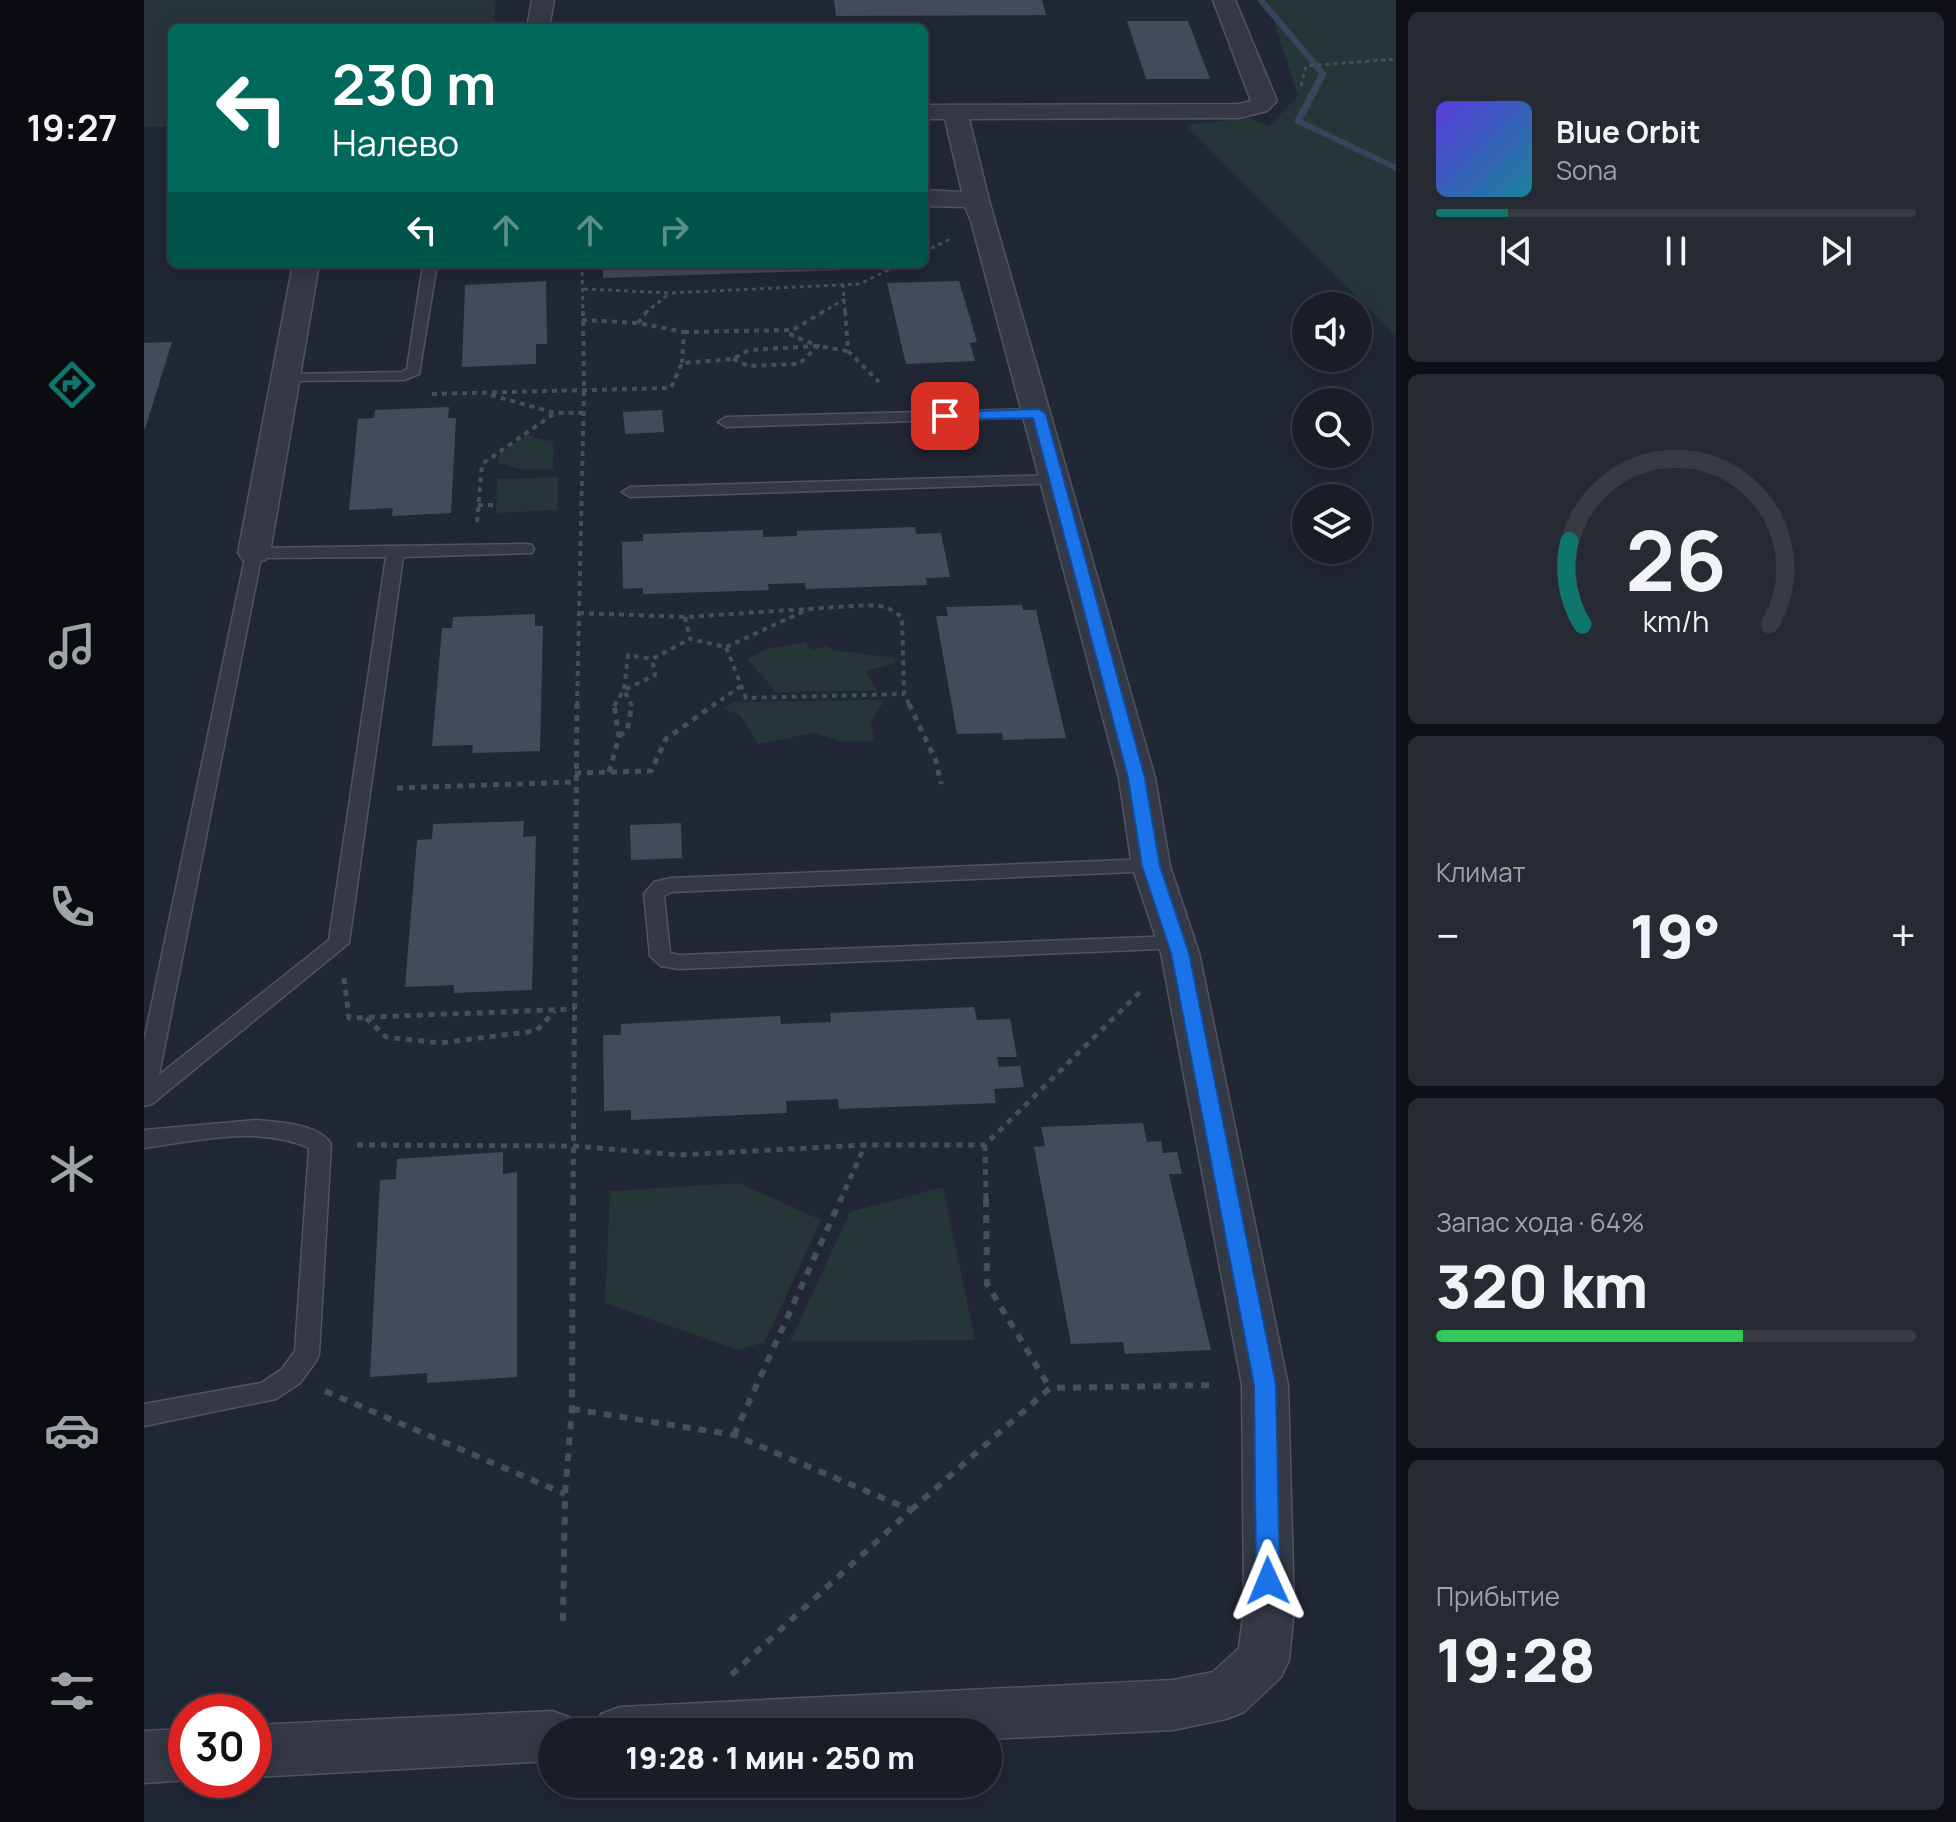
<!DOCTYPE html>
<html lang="ru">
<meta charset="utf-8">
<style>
:root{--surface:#191d27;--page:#262a33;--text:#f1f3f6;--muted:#9fa2a7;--line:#373b44;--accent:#0f766e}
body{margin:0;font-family:Manrope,sans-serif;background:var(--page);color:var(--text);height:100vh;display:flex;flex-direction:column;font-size:30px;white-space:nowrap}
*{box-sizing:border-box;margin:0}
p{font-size:26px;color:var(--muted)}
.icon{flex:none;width:44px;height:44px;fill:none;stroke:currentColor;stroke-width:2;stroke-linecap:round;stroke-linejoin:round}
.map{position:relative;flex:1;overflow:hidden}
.panel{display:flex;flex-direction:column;gap:12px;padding:12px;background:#0e1015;width:560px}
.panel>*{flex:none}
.hud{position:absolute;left:24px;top:24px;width:760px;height:244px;border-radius:12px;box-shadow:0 4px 20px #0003,0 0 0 2px var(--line);background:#00695c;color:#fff;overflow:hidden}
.tools{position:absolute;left:1148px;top:292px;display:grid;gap:16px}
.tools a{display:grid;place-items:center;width:80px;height:80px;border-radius:50%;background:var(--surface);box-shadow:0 4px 20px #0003,0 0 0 2px var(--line);font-size:40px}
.speed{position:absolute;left:24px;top:1694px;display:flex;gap:16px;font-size:40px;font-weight:700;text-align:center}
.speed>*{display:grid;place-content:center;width:104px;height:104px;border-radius:50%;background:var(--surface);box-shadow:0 4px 20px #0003,0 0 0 2px var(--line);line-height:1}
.speed .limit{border:12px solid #d22;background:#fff;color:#111}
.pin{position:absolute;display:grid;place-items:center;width:68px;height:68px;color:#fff;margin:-34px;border-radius:16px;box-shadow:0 4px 12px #0006}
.me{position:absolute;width:88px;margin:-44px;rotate:359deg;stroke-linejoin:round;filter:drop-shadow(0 0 6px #0008)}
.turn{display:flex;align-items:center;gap:28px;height:168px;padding:0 32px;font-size:36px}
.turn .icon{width:104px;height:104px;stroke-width:2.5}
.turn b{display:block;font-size:56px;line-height:68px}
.lanes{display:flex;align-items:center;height:76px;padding:0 32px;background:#0003;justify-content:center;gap:40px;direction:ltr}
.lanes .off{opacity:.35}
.big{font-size:60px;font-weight:800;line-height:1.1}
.panel .card{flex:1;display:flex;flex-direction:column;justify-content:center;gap:12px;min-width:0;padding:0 28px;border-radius:12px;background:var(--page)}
.panel .dial{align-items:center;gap:0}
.dial svg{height:208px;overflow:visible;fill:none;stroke:var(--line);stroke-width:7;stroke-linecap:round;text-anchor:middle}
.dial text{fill:var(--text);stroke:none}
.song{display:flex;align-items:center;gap:24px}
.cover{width:96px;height:96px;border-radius:12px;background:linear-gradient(135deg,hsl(250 70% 55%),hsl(190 70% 35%))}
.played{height:8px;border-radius:4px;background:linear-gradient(90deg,var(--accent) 15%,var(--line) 15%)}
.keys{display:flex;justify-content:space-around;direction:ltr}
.heat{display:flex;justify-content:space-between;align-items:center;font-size:44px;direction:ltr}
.charge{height:12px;border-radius:6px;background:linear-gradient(90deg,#34c759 64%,var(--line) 0)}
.trip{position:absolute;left:394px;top:1718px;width:464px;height:80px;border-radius:40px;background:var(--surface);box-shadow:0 4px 20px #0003,0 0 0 2px var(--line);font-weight:800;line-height:80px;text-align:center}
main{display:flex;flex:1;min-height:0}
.tabs{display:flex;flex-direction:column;width:144px;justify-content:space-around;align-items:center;background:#0a0c10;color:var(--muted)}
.tabs .icon{width:56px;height:56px}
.tabs .current{color:var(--accent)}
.tabs b{font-size:36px;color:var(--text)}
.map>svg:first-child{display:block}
.green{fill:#263538}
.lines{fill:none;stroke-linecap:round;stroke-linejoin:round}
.stream{fill:#38435c;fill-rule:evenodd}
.building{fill:#434a59}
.service-casing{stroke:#4f5460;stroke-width:3}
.minor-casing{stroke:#4f5460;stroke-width:3}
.path-far3{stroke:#425155;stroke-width:3;stroke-dasharray:4 4;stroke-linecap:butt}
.path-far2{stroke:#425155;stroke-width:4;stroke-dasharray:5 5;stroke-linecap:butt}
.path-far1{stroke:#425155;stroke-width:5;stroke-dasharray:6 6;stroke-linecap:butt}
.path{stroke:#425155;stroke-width:6;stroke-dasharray:8 8;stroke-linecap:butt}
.service{fill:#343945;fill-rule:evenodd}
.minor{fill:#343945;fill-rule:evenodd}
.route{fill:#1a73e8;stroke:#114b97;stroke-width:2}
</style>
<main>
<nav class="tabs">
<b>19:27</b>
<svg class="icon current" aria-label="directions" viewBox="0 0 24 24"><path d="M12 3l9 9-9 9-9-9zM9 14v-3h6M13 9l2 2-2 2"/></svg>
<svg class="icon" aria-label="music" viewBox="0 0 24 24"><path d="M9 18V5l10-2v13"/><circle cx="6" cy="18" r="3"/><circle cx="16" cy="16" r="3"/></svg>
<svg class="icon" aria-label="phone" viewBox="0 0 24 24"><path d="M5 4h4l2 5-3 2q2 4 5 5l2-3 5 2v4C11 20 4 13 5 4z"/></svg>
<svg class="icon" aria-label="climate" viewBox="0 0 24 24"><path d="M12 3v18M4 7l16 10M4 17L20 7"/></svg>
<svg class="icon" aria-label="car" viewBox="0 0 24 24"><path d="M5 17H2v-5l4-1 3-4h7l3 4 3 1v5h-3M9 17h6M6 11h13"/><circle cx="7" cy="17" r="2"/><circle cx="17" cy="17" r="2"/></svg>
<svg class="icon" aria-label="filters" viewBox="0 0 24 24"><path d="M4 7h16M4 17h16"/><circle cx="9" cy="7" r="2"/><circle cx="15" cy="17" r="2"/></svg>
</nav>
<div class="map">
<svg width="1252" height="1822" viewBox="0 0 1252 1822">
<rect width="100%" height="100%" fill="#212734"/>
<g class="green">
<polygon points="0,0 352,0 349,28 28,28 28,127 0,127"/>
<polygon points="1123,0 1252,0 1252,337 1042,125 1105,118 1125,126 1154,96"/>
<polygon points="383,435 410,442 409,469 376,469 354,463 356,454"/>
<polygon points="414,477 414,510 352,513 353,479"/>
<polygon points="661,642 668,650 682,646 689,650 752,658 751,663 722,671 734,691 632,692 603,659 622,649"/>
<polygon points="741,700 727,721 730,741 699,742 670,733 614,744 596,715 578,709 589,702"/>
<polygon points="595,1183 677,1220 621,1342 594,1350 461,1303 466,1191"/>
<polygon points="799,1187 831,1340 646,1342 706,1212"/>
</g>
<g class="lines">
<polygon class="stream" points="1113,0 1121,0 1183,74 1159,120 1252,165 1252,171 1151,123 1150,121 1175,74"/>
</g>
<g class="building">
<polygon points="690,0 898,0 902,15 692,16"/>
<polygon points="983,21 1044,21 1066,79 1002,79"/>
<polygon points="459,264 727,264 728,269 459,278"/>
<polygon points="402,281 403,344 392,344 392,364 318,367 321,285"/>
<polygon points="815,281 833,342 826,343 831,361 762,364 743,283"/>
<polygon points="28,342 1,429 0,429 0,343"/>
<polygon points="305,407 304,418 312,418 307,513 248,516 249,508 205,510 214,419 230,418 231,410"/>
<polygon points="518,410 520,432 481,434 479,412"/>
<polygon points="771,527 772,534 797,533 806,577 782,578 783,585 662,589 661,583 624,584 625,590 499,594 499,588 479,589 478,542 499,541 499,534 619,530 619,537 653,536 653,531"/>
<polygon points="878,605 879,610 892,610 922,738 859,740 858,733 813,734 792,616 804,616 802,607"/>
<polygon points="391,614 391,626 399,626 396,751 328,753 329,745 288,746 298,628 308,628 309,617"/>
<polygon points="380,821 379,837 392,836 388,990 310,993 310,985 261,987 273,840 288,839 289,824"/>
<polygon points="537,823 538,858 487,860 486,825"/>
<polygon points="830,1007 833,1020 866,1019 873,1057 853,1057 855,1067 876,1066 880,1087 850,1089 852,1103 695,1109 694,1099 642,1101 643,1113 487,1120 487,1110 460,1111 459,1035 477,1035 477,1024 636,1016 637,1024 687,1022 686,1013"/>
<polygon points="999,1123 1003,1142 1017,1141 1019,1153 1033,1152 1038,1174 1025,1174 1067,1350 981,1354 979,1342 927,1344 890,1147 901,1146 897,1127"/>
<polygon points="359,1152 359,1174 373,1172 373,1377 283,1383 283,1373 226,1377 236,1180 252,1179 253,1159"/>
</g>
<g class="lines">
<g class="service-casing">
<g id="service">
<polygon points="279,264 293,264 275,374 260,380 138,381 136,378 143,374 257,372 263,369"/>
<polygon points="895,409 900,411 900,417 582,427 574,422 582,417"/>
<polygon points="913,475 919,477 919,483 486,497 478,492 486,487"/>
<path d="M382 544 388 545 390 549 388 553 259 557 205 943 8 1104 0 1106V1041L102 553 110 548ZM242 557 185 940 15 1075 117 558Z"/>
<polygon points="1007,859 1014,861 1017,866 1014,871 527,892 520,896 526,953 535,955 1032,936 1039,938 1042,943 1039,948 535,969 517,966 506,956 500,894 510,882 527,878"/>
<path d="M113 1120C134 1122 176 1124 187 1144L175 1354 172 1361 156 1383 132 1399 0 1426V1404L117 1383 138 1369 151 1351 165 1148C114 1125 53 1141 0 1148V1130Z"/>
</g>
</g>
<g class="minor-casing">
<g id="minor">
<polygon points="388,0 410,0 405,28 383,28"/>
<polygon points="1069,0 1091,0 1133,101 1123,111 1095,118 825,119 846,204 1011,778 1026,866 1055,953 1144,1385 1150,1609 1145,1660 1137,1677 1100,1712 1082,1719 1029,1730 844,1739 844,1732 450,1732 457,1714 476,1707 1029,1680 1069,1672 1095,1648 1100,1609 1098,1385 1017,953 988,866 975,778 827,221 821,207 780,206 780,190 818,192 801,119 780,119 780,105 1095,104 1107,101"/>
<polygon points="149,264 175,264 126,553 121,560 110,562 99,560 94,553"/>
<polygon points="408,1711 427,1718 433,1732 408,1732 408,1761 110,1777 110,1725"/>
<polygon points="42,1729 44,1780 0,1783 0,1731"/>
</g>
</g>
<g class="path-far3">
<polyline points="1157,86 1162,66 1252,59"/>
<polyline points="780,252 808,238"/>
<polyline points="438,264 439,313"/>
<polyline points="699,284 701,313"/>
<polyline points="440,289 526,293 716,284 756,264"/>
<polyline points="501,313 525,294"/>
<polyline points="677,313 701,299"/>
</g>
<g class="path-far2">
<polyline points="701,311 704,351 735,382"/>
<polyline points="438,320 494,323 540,332 538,363"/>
<polyline points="494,323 503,311"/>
<polyline points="540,332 649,330 680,311"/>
<polyline points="589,359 604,366 655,364 674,346 643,333"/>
<polyline points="288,394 527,388 538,363 589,359 605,350 674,346 704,351"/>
<polyline points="347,395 411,413 439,413"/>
<polyline points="334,505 352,505"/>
<polyline points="333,522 338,464 411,413"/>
<polyline points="435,613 541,617 724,605 743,607 758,617 760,694 766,706"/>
<polyline points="541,617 546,639 582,647 602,698 760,694"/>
<polyline points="582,647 665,609"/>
<polyline points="433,706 440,390 439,311"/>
<polyline points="470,706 480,690 484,655 508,659 546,639"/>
<polyline points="488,706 480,690 511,675 508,659"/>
<polyline points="568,706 597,686"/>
</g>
<g class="path-far1">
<polyline points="765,704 792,761 797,784"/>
<polyline points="475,736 483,731 488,704"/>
<polyline points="465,772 475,737 470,704"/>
<polyline points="431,773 507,771 522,739 571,704"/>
<polyline points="253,788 432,782"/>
<polyline points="200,978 205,1018 431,1009"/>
<polyline points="222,1018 242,1037 296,1043 392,1031 411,1011"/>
<polyline points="213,1145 431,1146 535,1155 721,1145 841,1145 998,990"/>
<polyline points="841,1145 842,1201"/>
<polyline points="429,1201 433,704"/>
<polyline points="696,1201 721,1145"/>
</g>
<g class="path">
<polyline points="842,1199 843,1284 906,1388"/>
<polyline points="181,1391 421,1494"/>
<polyline points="428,1409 590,1435 767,1510 586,1676"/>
<polyline points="590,1435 697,1199"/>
<polyline points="767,1510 906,1388 1072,1385"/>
<polyline points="419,1621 421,1494 428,1409 429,1199"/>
</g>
<use href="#service" class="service"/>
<use href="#minor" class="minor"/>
</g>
<polygon class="route" points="895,409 902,414 1001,778 1016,866 1045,953 1126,1354 1132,1385 1136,1581 1133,1589 1124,1592 1116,1589 1112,1581 1110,1385 1104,1354 1027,953 998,866 984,778 889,418 801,420 794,416 801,412"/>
</svg>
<div class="tools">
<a><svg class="icon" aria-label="sound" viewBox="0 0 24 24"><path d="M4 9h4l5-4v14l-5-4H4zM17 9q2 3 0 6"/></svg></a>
<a><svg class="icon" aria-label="search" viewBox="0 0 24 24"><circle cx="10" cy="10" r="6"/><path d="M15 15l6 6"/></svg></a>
<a><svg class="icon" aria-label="layers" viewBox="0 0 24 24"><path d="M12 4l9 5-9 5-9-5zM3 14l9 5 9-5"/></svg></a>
</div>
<div class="speed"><div class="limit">30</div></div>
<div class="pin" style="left:801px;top:416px;background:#d93025"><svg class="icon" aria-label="arrive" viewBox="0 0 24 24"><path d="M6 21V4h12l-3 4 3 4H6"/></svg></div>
<svg class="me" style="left:1124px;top:1581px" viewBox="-20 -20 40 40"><path d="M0-17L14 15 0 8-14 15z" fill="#1a73e8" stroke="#fff" stroke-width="4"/></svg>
<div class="trip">19:28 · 1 мин · 250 m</div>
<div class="hud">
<div class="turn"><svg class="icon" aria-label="left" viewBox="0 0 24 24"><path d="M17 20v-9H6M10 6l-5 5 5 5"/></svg><div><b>230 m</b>Налево</div></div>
<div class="lanes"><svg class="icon" aria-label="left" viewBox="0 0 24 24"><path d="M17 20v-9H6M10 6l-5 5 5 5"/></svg><svg class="icon off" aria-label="ahead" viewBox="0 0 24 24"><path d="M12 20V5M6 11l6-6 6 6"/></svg><svg class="icon off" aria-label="ahead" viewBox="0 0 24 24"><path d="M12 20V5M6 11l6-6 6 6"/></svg><svg class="icon off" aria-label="right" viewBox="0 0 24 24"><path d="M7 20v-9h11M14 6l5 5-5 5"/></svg></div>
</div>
</div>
<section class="panel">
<div class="card">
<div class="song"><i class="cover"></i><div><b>Blue Orbit</b><p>Sona</p></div></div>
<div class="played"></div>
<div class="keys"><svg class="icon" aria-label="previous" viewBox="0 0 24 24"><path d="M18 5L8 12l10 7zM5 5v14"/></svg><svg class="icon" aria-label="pause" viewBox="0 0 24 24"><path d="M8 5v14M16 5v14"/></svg><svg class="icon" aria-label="next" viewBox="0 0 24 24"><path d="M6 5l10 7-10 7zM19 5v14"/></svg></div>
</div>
<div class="card dial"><svg viewBox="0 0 100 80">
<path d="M14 69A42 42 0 1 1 86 69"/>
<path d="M14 69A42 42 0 0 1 9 37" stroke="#0f766e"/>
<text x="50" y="56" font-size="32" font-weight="700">26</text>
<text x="50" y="72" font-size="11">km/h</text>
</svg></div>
<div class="card"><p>Климат</p>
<div class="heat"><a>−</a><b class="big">19°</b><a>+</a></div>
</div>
<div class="card"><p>Запас хода · 64%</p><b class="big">320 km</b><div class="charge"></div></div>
<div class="card"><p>Прибытие</p><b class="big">19:28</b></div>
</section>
</main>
